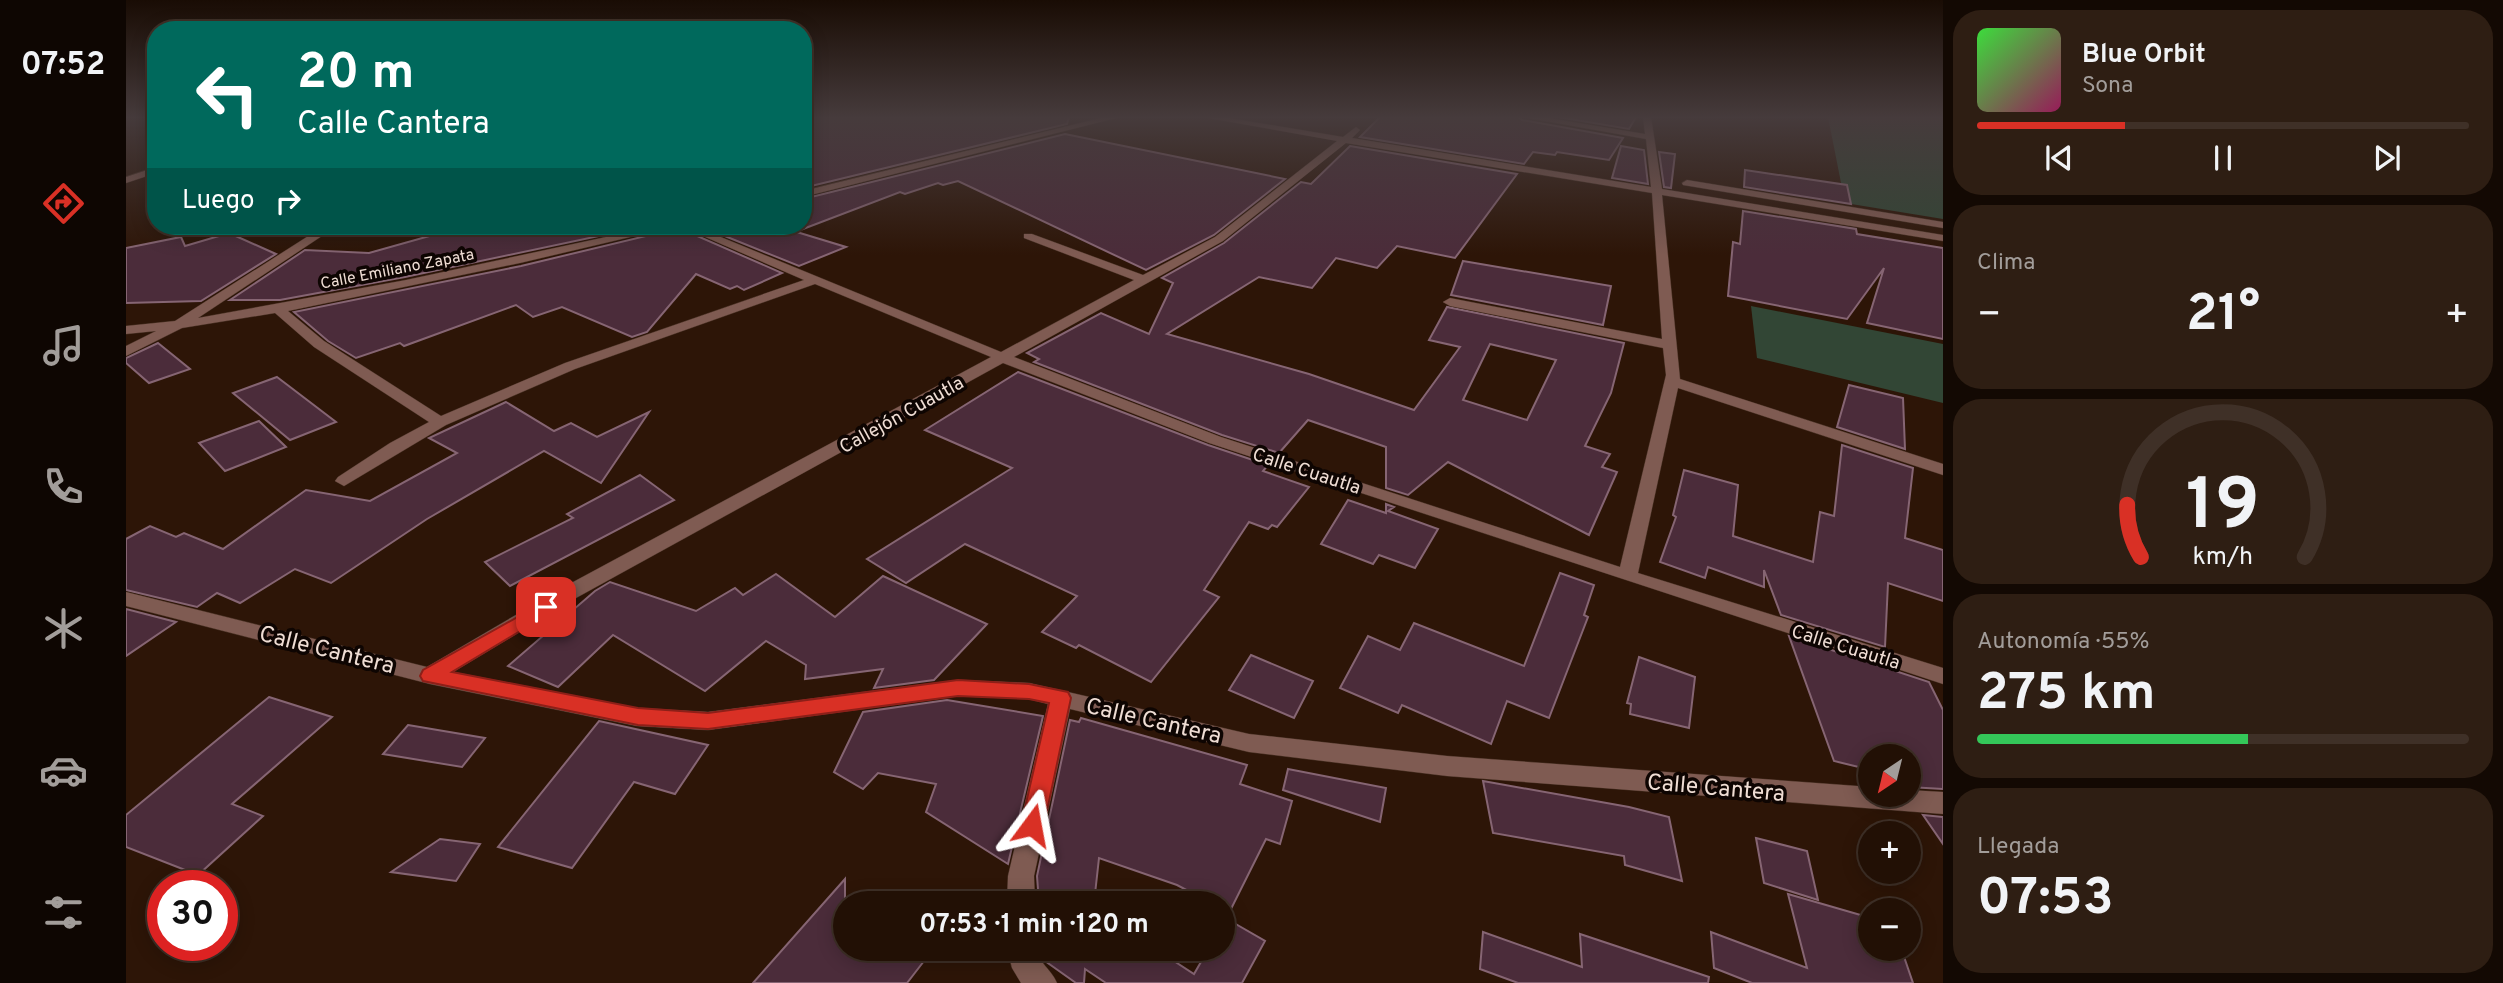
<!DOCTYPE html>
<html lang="es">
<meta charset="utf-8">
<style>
:root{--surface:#221005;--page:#2e1e13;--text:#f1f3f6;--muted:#a29d9a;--line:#3f3027;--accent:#d93025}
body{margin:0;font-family:Overpass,sans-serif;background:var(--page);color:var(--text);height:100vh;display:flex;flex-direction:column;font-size:26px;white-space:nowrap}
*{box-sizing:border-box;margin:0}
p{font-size:23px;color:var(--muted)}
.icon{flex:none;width:38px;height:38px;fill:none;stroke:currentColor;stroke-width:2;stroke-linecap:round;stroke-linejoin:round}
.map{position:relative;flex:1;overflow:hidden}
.side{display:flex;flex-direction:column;gap:10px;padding:10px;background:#130903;width:560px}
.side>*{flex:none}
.guide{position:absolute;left:21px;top:21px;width:665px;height:214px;border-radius:28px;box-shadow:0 4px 18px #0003,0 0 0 2px var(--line);background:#00695c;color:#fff;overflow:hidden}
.needle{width:46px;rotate:215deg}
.controls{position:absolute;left:1732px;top:744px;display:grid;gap:14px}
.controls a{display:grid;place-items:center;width:63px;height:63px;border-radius:50%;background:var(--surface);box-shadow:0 4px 18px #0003,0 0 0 2px var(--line);font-size:35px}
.speed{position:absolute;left:21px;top:870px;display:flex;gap:14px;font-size:35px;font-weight:700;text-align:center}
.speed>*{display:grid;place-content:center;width:91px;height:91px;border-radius:50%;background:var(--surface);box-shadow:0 4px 18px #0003,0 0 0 2px var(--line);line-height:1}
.speed .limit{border:10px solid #d22;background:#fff;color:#111}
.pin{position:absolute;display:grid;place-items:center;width:60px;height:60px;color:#fff;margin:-30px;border-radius:14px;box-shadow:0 4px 10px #0006}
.me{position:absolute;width:77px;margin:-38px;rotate:13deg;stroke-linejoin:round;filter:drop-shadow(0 0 5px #0008)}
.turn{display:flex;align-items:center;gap:24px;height:147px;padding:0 35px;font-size:32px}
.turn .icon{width:91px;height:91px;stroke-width:2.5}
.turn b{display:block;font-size:49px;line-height:60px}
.then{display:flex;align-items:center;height:66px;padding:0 35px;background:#0003;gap:14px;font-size:26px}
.big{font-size:52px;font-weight:700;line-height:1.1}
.side .tile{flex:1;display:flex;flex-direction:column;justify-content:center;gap:10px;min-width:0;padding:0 24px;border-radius:28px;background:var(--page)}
.side .dial{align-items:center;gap:0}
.dial svg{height:182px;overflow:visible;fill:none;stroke:var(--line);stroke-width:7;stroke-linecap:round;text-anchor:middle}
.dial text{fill:var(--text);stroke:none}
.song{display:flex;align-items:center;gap:21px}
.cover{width:84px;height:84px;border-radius:10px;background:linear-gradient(135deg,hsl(120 70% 55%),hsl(330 70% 35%))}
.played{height:7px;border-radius:4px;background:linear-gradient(90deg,var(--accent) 30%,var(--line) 30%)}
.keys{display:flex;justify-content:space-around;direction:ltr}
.heat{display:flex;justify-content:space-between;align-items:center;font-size:38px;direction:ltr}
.charge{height:10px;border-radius:5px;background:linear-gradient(90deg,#34c759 55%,var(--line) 0)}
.trip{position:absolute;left:707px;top:891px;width:402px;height:70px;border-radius:35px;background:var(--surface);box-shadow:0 4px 18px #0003,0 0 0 2px var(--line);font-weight:700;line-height:70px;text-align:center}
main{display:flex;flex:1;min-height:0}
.menu{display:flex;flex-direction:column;width:126px;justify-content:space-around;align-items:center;background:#0e0602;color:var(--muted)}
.menu .icon{width:49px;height:49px}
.menu .on{color:var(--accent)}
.menu b{font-size:32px;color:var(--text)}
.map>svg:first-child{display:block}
.green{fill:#324635}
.building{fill:#4b2c3a;stroke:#866573;stroke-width:2;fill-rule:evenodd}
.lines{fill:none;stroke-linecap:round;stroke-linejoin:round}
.minor-casing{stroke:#483124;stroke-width:1}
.minor{fill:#7f5b52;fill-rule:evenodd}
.route{fill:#d93025;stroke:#8d1f18;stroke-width:2}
.labels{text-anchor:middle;stroke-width:7;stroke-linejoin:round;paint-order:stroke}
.far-street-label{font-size:16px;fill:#efddd4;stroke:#0e0502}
.street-label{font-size:19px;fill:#efddd4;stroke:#0e0502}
.near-street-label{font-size:23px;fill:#efddd4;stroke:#0e0502}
</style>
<main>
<nav class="menu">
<b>07:52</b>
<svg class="icon on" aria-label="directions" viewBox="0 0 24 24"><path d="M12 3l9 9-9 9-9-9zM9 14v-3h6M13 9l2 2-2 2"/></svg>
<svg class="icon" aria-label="music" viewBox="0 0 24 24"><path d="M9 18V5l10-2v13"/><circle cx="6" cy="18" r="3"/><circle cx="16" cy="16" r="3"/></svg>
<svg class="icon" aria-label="phone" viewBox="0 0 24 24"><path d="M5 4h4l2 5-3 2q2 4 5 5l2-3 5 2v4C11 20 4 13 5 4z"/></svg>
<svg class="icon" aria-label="climate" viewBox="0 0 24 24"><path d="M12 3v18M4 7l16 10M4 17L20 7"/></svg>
<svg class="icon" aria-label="car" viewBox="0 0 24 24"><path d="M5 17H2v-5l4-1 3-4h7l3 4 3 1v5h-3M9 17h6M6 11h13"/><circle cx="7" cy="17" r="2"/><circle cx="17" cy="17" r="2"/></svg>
<svg class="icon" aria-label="filters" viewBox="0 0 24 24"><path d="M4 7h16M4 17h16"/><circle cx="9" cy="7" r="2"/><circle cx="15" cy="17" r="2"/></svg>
</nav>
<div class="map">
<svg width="1817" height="983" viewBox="0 0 1817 983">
<rect width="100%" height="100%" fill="#2d1507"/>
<g class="green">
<polygon points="1702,117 1817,117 1817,219 1719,203"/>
<polygon points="1625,306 1817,344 1817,403 1631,358"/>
</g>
<g class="building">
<polygon points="677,117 943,117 941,124 677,188"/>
<polygon points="1254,117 1393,117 1396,120 1497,138 1483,160 1431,152 1429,155 1407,152 1398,164 1234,137"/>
<polygon points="1432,117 1510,117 1503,129"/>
<polygon points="939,134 1159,179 1088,235 1020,270 832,181 817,185 812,183 779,194 774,192 677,229 677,199"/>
<path d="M1224 146 1391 174 1329 258 1271 246 1251 268 1210 258 1186 288 1133 277 1041 334 1183 374 1288 410 1334 347 1303 340 1321 307 1498 343 1485 393 1459 446 1484 454 1476 467 1491 472 1463 535 1322 462 1282 495 1260 488V447L1182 420 1153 453 1096 435 908 362 913 359 901 353 975 313 1023 334 1047 283 1036 278 1098 243 1175 182 1185 184ZM1364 344 1430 360 1401 420 1337 400Z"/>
<polygon points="1495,146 1518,150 1522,184 1486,178"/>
<polygon points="1533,152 1549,154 1545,188 1538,187"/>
<polygon points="1619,170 1721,185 1725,204 1618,187"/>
<polygon points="1617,211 1730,229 1731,234 1817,248 1817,339 1741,323 1758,268 1721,319 1602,296 1607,242 1614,244"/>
<polygon points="339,226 520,226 279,277 154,300 104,300 179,250 243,253"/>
<polygon points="574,226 651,226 720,247 673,266"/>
<polygon points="553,228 656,273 618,290 611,286 604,289 570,274 521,332 506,337 436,307 407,317 390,305 278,346 274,343 230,358 202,341 168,312 395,266"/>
<polygon points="103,233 150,254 75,301 0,303 0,248 55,237 59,246"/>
<polygon points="1337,261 1485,286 1477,325 1325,295"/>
<polygon points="32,343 64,369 23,383 0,363 0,358"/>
<polygon points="892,372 1082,445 1142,465 1137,471 1183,487 1151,527 1146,525 1142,529 1123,522 1078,590 1093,597 1025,682 953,645 950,648 916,632 951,596 839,544 780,583 741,559 886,468 799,430"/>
<polygon points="151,377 210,422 164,440 107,393"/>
<polygon points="1723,385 1777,398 1779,449 1711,427"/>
<polygon points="380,402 428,431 445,423 471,437 523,412 475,483 418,451 301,519 205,583 169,569 114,603 91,593 71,607 0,590 0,539 24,526 50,537 58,533 97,549 180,490 244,501 331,453 303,438"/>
<polygon points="133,421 160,447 99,471 73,443"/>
<polygon points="1716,445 1787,468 1779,538 1817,550 1817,601 1762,583 1759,647 1655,615 1638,570 1638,587 1582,567 1579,578 1534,562 1550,517 1547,515 1558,470 1612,485 1607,536 1687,562 1694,512 1708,516"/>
<polygon points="514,475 548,500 384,586 359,562 447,518 441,514"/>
<polygon points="1222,500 1260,513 1260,504 1268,507 1262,511 1312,529 1289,568 1253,555 1247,564 1195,544"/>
<polygon points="1434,573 1468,585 1458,615 1462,617 1423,718 1381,701 1365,744 1276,705 1272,713 1214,688 1242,636 1274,650 1288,623 1398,666"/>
<polygon points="650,574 709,617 757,576 861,624 808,680 748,688 757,669 679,679 680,665 640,641 579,691 487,635 432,687 382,666 469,591 484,582 570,611 609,588 617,595"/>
<polygon points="0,609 50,622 0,656"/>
<polygon points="1663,636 1803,682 1817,710 1817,789 1783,787 1783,756 1745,756 1745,770 1708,761"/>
<polygon points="1125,655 1187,681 1168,718 1103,690"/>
<polygon points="1513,657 1569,677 1563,728 1504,714 1505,704 1501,703"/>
<polygon points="143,697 206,717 106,804 137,816 72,875 0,847 0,815"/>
<polygon points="821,700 917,716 882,864 800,812 810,784 752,773 737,789 708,772 737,712"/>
<polygon points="955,718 1121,765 1114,784 1166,801 1154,844 1140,839 1103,913 1097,910 1097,903 1085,903 1051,885 973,858 968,903 913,903 911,876 944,720 953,722"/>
<polygon points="473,721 582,745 549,794 508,782 446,868 372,847"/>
<polygon points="282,725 359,738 336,767 257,754"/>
<polygon points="1162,769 1260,788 1254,822 1157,790"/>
<polygon points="1357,781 1503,807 1543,817 1556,881 1499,865 1498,856 1367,833"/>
<polygon points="1797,815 1817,817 1817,844"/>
<polygon points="1630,838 1681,851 1692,900 1638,883"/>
<polygon points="314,839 354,844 330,881 265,872"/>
<polygon points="719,879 719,948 780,948 798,961 781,983 627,983"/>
<polygon points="1662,894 1745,918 1745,948 1775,948 1787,983 1626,983 1588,968 1585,932 1681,968"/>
<polygon points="1101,919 1139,941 1116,983 980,983 959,969 958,983 950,983 919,961 928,948 1028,948 1068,974 1083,948 1097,948 1097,924"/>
<polygon points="1357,932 1456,967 1454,934 1583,977 1582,983 1392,983 1354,969"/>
</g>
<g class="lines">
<g class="minor-casing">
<g id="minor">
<polygon points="979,117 994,117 677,197 677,191"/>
<path d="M1077 117H1097L1217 137 1230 127 1234 130 1226 138 1525 187 1520 139 1396 117H1416L1519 134 1517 117H1525L1536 189 1817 235V241L1536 195 1554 379 1817 464V475L1552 388 1512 573 1817 668V684L1083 443 877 363 450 598 327 672 511 708 582 712 832 680 903 683 1123 734 1321 756 1745 787V794H1783V790L1817 792V814L1321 776 1123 752 944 709 908 876 909 903H881L882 876 922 704 903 699 832 696 582 730 511 726 304 684 0 606V592L301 667 436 588 865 357 689 284 449 369 320 425 218 486 209 481 212 477 264 443 303 422 188 347 149 313 56 328 0 356V346L30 331 0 334V326L49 321 198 226H211L72 318 280 280 531 226H551L394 263 162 311 198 341 315 416 439 363 678 280 554 226H568L875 352 1008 280 898 238V234H906L1017 275 1089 237 1211 141ZM1220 143 1526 193 1536 339 1324 298 1317 302 1324 306 1537 348 1540 375 1494 567 1095 437 888 357 1097 241Z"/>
<polygon points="30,167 30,173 0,183 0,177"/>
<polygon points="1561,180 1817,222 1817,228 1557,185 1556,183"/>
<path d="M881 948H909C913 963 925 969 931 983H895L886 968Z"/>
</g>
</g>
<use href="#minor" class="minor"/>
</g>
<linearGradient id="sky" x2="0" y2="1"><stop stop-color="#190c04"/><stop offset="0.46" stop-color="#463b3c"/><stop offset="1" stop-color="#463b3c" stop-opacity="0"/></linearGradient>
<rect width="1817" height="255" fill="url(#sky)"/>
<polygon class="route" points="420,601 426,603 429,607 426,612 326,672 512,708 582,713 832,680 903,684 942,692 945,698 918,825 914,832 906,835 898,832 895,825 923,703 903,699 832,696 582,729 512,725 297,681 294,676 297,670"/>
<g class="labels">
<g class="far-street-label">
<text transform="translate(271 268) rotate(-11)" y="6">Calle Emiliano Zapata</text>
</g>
<g class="street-label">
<text transform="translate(775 414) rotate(-29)" y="7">Callejón Cuautla</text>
<text transform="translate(1181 470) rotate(18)" y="7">Calle Cuautla</text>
<text transform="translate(1720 646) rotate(17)" y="7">Calle Cuautla</text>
</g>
<g class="near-street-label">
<text transform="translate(201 649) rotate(14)" y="8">Calle Cantera</text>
<text transform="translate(1028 720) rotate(13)" y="8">Calle Cantera</text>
<text transform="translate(1590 787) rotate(5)" y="8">Calle Cantera</text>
</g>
</g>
</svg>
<div class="controls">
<a><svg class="needle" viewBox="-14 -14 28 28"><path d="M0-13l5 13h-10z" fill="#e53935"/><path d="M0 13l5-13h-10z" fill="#a29d9a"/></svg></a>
<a>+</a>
<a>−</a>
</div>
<div class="speed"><div class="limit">30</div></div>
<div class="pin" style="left:420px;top:607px;background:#d93025"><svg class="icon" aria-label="arrive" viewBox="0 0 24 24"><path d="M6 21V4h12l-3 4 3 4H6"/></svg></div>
<svg class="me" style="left:906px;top:825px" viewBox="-20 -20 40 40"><path d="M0-17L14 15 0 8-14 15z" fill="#d93025" stroke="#fff" stroke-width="4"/></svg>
<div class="trip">07:53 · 1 min · 120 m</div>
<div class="guide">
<div class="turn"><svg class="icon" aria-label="left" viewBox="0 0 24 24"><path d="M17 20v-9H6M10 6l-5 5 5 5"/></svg><div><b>20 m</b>Calle Cantera</div></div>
<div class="then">Luego<svg class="icon" aria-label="right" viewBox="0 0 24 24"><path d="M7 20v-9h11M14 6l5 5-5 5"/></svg></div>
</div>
</div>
<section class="side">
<div class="tile">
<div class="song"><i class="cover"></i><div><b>Blue Orbit</b><p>Sona</p></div></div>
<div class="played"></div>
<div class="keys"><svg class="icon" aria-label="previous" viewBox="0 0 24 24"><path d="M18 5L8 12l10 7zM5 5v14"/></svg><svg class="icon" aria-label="pause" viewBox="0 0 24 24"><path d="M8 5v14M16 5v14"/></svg><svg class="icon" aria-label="next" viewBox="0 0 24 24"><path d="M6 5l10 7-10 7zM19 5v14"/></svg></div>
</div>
<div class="tile"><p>Clima</p>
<div class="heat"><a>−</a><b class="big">21°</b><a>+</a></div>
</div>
<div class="tile dial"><svg viewBox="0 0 100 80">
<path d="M14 69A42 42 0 1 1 86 69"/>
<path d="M14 69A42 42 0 0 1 8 46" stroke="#d93025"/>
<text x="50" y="56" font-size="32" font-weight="700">19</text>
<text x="50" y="72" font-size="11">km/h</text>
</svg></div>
<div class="tile"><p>Autonomía · 55%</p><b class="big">275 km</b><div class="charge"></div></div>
<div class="tile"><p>Llegada</p><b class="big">07:53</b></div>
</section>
</main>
